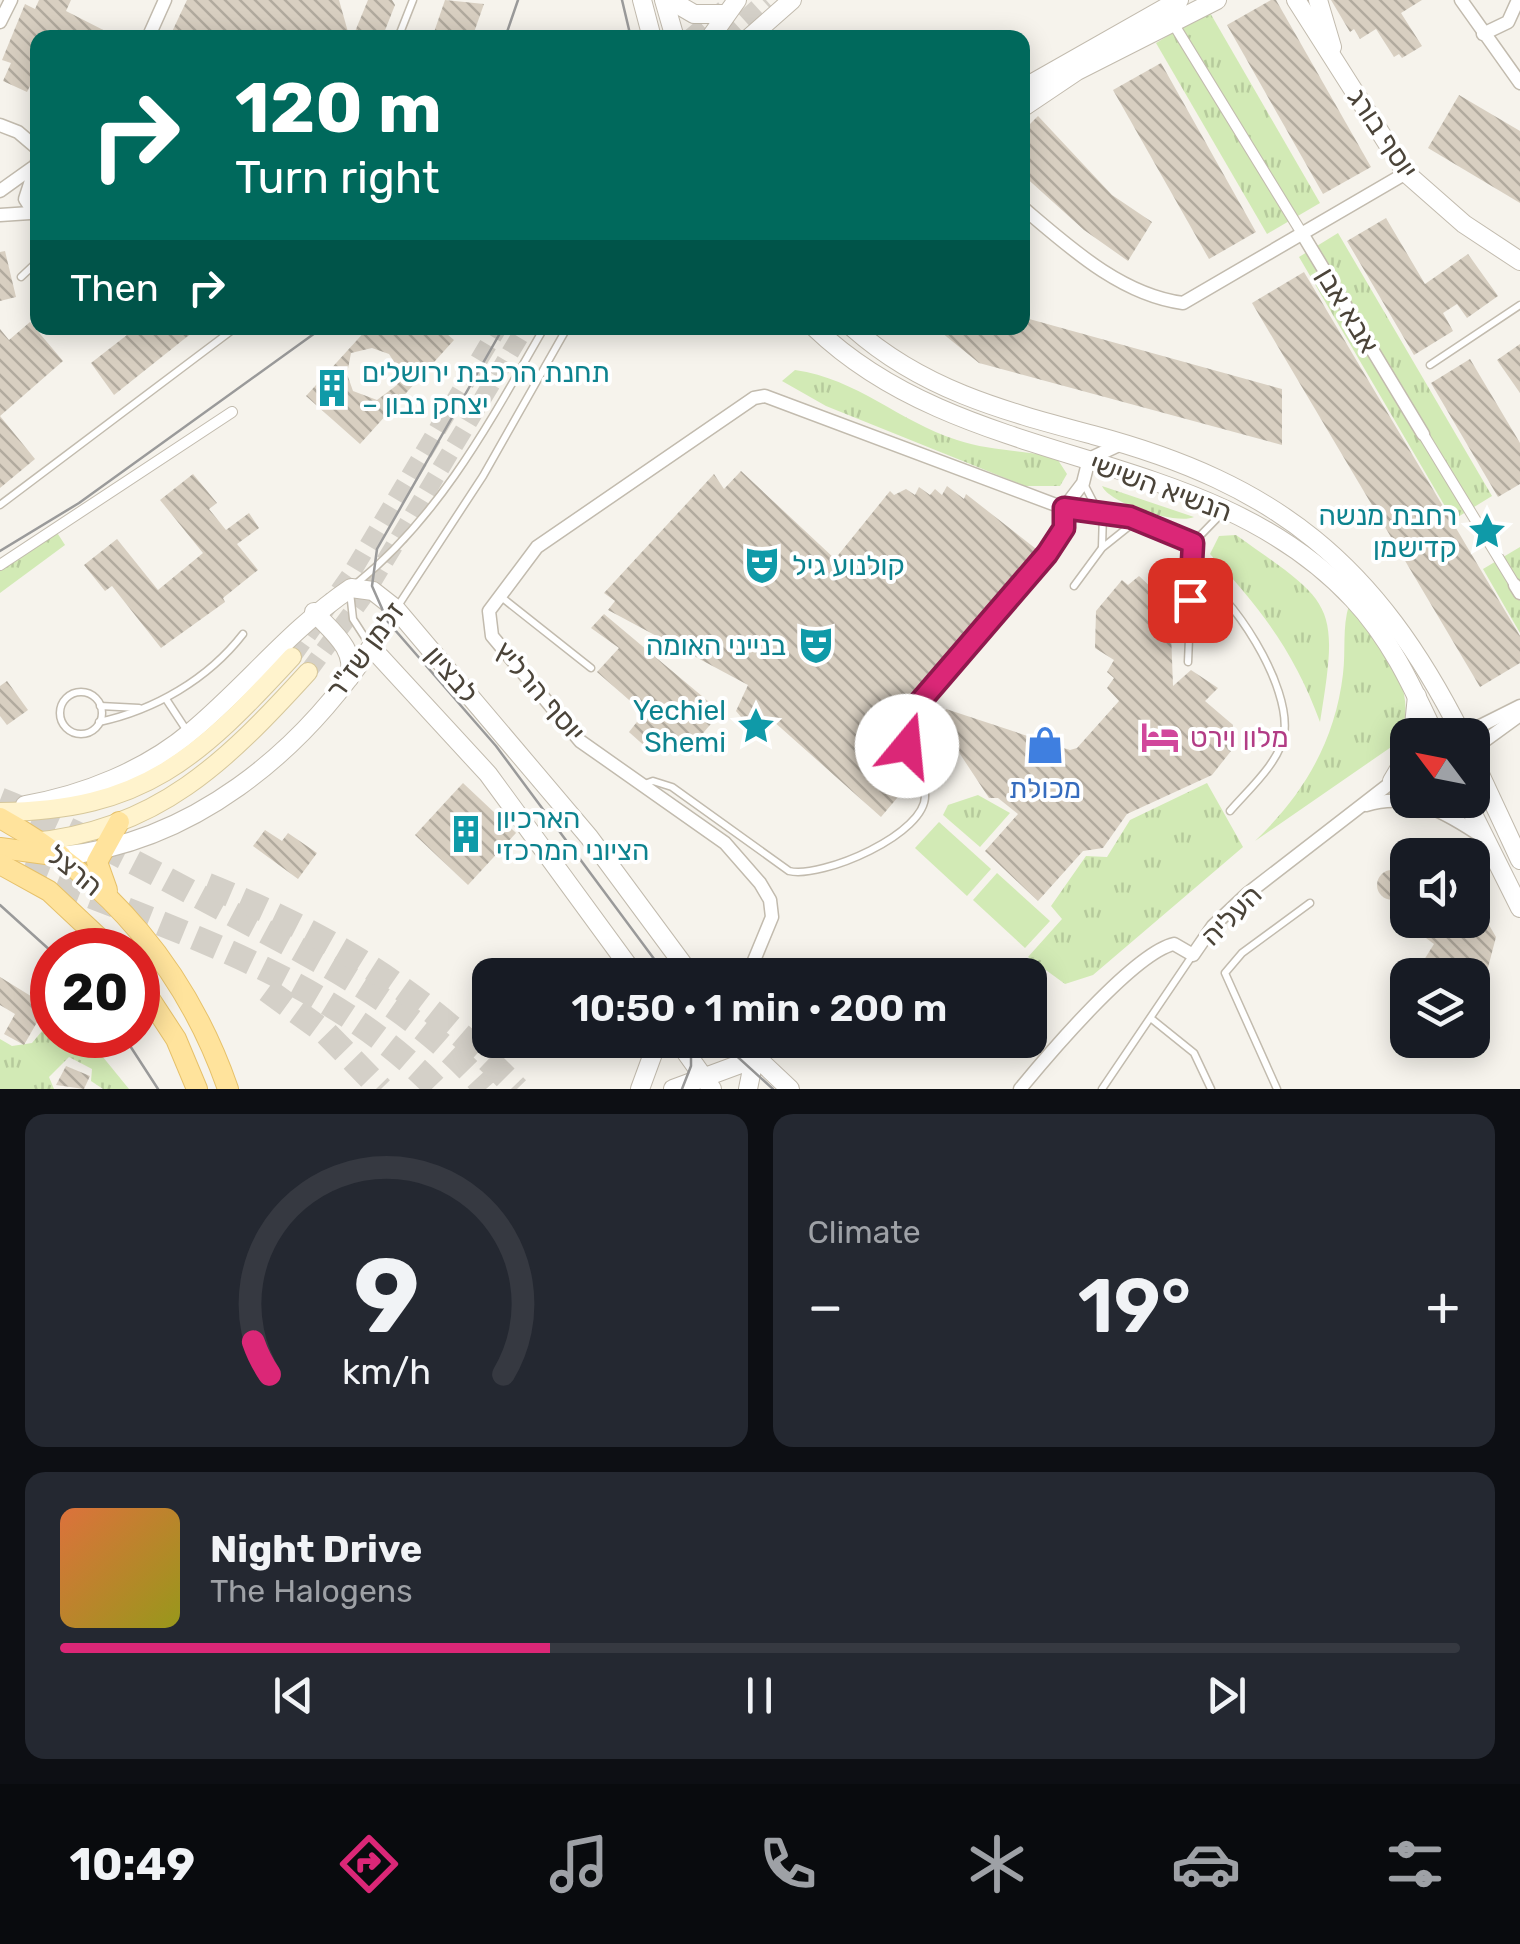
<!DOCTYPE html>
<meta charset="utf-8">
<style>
:root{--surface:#171b24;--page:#242831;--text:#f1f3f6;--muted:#9ea1a6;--line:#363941;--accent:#db2777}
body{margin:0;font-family:Rubik,"Noto Sans Hebrew",sans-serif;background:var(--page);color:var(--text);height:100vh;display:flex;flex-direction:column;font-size:38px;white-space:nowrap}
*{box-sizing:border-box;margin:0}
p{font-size:32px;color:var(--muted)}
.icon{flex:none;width:55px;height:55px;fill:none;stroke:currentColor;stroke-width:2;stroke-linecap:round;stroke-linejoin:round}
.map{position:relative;height:1089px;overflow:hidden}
.panel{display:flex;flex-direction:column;gap:25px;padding:25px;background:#0d0f14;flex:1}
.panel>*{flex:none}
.banner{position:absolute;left:30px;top:30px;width:1000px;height:305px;border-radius:20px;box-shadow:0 5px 25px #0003;background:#00695c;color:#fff;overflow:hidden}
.needle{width:65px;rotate:302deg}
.tools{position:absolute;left:1390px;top:718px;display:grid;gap:20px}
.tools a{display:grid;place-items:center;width:100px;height:100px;border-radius:20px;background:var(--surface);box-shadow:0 5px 25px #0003;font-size:50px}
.speed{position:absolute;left:30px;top:928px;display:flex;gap:20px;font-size:50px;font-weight:700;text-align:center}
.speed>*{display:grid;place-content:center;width:130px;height:130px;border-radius:50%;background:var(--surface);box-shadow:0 5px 25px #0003;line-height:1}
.speed .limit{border:15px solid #d22;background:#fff;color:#111}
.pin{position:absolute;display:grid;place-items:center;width:85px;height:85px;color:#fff;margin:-42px;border-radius:20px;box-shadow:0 5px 15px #0006}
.me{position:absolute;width:110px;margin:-55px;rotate:17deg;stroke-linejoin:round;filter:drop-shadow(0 0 8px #0008)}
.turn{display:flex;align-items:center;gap:35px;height:210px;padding:0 40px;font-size:45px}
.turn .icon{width:130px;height:130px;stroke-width:2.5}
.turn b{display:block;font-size:70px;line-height:85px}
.then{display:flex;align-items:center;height:95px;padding:0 40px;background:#0003;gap:20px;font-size:38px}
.big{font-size:75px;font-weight:600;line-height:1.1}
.panel .widget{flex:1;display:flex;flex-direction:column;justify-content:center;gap:15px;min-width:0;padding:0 35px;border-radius:20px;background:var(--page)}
.panel .dial{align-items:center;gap:0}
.dial svg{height:260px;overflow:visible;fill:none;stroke:var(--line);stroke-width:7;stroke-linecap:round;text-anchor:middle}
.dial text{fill:var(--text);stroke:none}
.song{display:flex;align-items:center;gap:30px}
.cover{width:120px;height:120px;border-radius:15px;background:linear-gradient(135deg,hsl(20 70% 55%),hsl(60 70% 35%))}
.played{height:10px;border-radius:5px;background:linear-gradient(90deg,var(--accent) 35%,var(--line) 35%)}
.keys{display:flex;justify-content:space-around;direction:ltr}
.heat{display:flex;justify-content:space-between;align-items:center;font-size:55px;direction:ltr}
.panel .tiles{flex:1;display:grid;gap:25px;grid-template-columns:1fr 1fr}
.widget:last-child{grid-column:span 2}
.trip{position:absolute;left:472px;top:958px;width:575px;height:100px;border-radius:20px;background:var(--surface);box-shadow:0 5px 25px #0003;font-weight:600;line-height:100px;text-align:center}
.dock{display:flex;height:160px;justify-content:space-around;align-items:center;background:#090b0e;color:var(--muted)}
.dock .icon{width:70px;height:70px}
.dock .active{color:var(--accent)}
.dock b{font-size:45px;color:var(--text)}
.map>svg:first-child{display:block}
.grass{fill:url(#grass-tufts)}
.garden{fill:#d2eab5}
.building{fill:url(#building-back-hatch);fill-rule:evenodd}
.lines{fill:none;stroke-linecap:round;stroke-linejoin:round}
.secondary-tunnel{stroke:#d4d0c8;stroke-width:18;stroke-dasharray:18 9;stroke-linecap:butt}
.motorway-tunnel{stroke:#d4d0c8;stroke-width:25;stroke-dasharray:25 12;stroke-linecap:butt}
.service-casing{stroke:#c2bbae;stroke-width:9}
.pedestrian-casing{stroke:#c2bbae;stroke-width:12}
.minor-casing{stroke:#c2bbae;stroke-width:15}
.tertiary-casing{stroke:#c2bbae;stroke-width:20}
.secondary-casing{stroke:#d6c79b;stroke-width:20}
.primary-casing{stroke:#e6c16a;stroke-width:22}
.service{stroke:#fff;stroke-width:6}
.pedestrian{stroke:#fff;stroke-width:10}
.minor{stroke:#fff;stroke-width:12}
.tertiary{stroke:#fff;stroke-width:18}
.secondary{stroke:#fff3cd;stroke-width:18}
.primary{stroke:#ffe39c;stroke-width:20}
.tram{stroke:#9a9a9a;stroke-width:2.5}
.route-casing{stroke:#8e194d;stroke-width:25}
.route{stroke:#db2777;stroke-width:18}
.labels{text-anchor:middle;stroke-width:8;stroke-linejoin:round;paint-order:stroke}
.street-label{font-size:28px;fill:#4b4439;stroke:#fff}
.culture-label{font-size:28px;fill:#0d838f;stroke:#fff;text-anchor:start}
.hotel-label{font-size:28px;fill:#b23c85;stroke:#fff;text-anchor:start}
.shop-label{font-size:28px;fill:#366cbe;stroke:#fff}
</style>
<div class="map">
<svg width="1520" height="1089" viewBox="0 0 1520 1089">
<defs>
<pattern id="grass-tufts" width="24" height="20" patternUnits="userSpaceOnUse" patternTransform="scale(2.5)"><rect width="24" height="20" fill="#d2eab5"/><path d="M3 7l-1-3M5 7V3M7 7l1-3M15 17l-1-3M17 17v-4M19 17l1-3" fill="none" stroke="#b6ca9c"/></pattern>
<pattern id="building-back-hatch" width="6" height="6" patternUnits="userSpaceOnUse" patternTransform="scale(2.5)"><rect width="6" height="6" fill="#d8cfc1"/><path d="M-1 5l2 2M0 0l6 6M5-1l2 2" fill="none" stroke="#b1aa9e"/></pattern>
</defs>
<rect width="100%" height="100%" fill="#f6f3ec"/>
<g class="grass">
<polygon points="1209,11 1320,203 1267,234 1156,43"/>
<polygon points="1338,233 1492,496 1453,520 1299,257"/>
<path d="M795 370C858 379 898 421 957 440 989 451 1023 450 1056 457L1067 474 1060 486H1025L826 406 782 381Z"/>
<path d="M1102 486 1194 517C1177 525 1110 504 1102 486Z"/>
<polygon points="56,531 65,545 0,593 0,568"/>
<path d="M1236 535C1333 604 1340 601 1320 722 1295 653 1260 607 1210 554L1219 536Z"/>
<polygon points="1520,547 1520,633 1483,569"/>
<path d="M1349 605C1381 648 1424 687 1397 743L1255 841C1303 795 1335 742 1343 674 1346 650 1342 628 1349 605Z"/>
<polygon points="1207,783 1243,847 1093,975 1065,984 1028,957 1062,919 1051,906 1086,856 1107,857 1130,820"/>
<polygon points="978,795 1010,813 980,847 943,815 948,805"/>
<polygon points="52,1019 52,1035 85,1035 129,1089 103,1089 91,1081 92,1069 69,1057 49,1077 54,1089 0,1089 0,1039 12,1046 32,1043"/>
</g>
<g class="garden">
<polygon points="939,822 991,869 967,896 915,848"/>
<polygon points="997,873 1050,921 1025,948 973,900"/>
</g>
<g class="building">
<polygon points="39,0 71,0 66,11 119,38 38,38 38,70 27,92 3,81 11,63 2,60 25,4 35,9"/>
<polygon points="187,0 339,0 348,32 343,30 344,38 169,38"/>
<polygon points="368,0 392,0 395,5 382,38 354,34"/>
<polygon points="445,0 484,4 472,38 432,38"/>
<polygon points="1271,0 1276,0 1371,167 1323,194 1227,25"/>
<polygon points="1331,0 1422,0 1401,13 1422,46 1402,58 1399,54 1394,57 1376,29 1360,39 1354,29 1350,32"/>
<polygon points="1161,63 1256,232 1209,259 1113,90"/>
<polygon points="1459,95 1520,131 1520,203 1428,148"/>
<polygon points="1038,116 1112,195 1152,222 1128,261 1084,230 1022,174 1022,132"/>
<polygon points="1386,218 1425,284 1468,254 1498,296 1467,318 1457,304 1443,313 1453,331 1414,355 1347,241"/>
<polygon points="5,251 16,297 0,301 0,252"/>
<polygon points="1304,272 1520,636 1520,663 1480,687 1252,303"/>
<polygon points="1022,317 1282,389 1282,445 979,363 936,328 1022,328"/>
<polygon points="30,322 63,361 0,416 0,329 9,340"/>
<polygon points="136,328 198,328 114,395 91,363"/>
<path d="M368 328H440L454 340 360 444 306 396ZM372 348 389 354 398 368 397 385 377 400 353 391 347 374 351 353Z"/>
<polygon points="1520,344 1520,393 1497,360"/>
<polygon points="1470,359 1520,443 1520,484 1498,497 1431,383"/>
<polygon points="0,416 35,459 0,488"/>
<polygon points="741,471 835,559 890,491 894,495 906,489 915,495 919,487 930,495 935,489 942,495 947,486 964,499 966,494 1040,552 867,749 903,791 881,817 772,720 758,730 747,724 736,711 748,685 608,610 615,601 604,593 714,474 724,489"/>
<polygon points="193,474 217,503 209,509 226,530 249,513 259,528 237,544 258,570 223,598 225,602 161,648 112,586 105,591 84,565 117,539 158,590 203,553 160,500"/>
<polygon points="1139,576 1170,605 1173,686 1191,670 1218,688 1205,701 1233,725 1231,751 1212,775 1127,814 1103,848 1083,851 1038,901 985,851 1018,814 998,798 989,798 939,722 946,709 1070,750 1077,748 1119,701 1107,688 1114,678 1107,672 1114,660 1095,648 1096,611 1122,580 1128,585"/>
<polygon points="604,614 721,712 687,752 666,733 649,750 629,732 644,713 597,672 619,648 591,628"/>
<polygon points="7,681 28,710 7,725 0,716 0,686"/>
<polygon points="463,783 516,833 468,885 415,835"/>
<polygon points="265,830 282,841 288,833 317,853 298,879 253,846"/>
<circle cx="1392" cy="885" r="15"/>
<polygon points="1472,896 1496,937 1486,975 1478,970 1476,975 1450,975 1424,960 1434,944 1426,938 1432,929 1415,920 1472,920"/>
<polygon points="0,977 34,998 40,1017 24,1045 4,1034 15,1014 0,1005"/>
<polygon points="66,1066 90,1076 84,1089 56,1085"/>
</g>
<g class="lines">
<g class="secondary-tunnel">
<polyline points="690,38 724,9"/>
<polyline points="724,38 766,0"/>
<polyline points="292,657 351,574 498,328"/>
<polyline points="308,672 364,596 525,328"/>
</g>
<g class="motorway-tunnel">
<path d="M0 800C76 830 149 870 221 908 318 960 413 1005 486 1089"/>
<path d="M23 869C164 927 329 976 437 1089"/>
<path d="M207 885C331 935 425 993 517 1089"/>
<polyline points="267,990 326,1033 381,1089"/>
</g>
<g class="service-casing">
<g id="service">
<polyline points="398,38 413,0"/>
<polyline points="21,277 38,261"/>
<polyline points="1430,365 1520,305"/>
<polyline points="1084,484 1099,513"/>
<polyline points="0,505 235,328"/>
<polyline points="1102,547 1103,514"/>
<path d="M1192 570C1232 593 1292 686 1284 735 1279 763 1248 790 1230 811"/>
<path d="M357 583C441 515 491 420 544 328"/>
<polyline points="1074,586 1102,548 1137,520"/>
<polyline points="350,592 353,619 371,647 483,476 567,328"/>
<polyline points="500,596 591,668"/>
<polyline points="1188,662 1193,543 1224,511"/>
<circle cx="81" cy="713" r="21"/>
<polyline points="166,699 187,731"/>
<polyline points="100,706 139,708"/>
<path d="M99 722C155 710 208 679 243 634"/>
<path d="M642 785 653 781 672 787 789 871C821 879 928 834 925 794 923 766 901 748 908 719L1047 554 1063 528 1064 508 1130 517 1193 543"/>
<polyline points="1153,1020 1194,1053 1211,1089"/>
<polyline points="1102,1089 1192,956"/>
<polyline points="1277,1089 1225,973 1242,953 1310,903"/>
</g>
</g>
<g class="pedestrian-casing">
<g id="pedestrian">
<polyline points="1176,28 1303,235"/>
<polyline points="1423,434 1515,585"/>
<polyline points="0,565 232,412"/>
</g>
</g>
<g class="minor-casing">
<g id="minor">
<polyline points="1461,0 1520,83"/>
<polyline points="0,22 11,0"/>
<polyline points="1483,34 1508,22 1518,0"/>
<polyline points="148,38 165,0"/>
<polyline points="0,125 18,132 38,149"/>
<polyline points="38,159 25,199 38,219"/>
<polyline points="0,191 32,168"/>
<path d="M1022 207C1069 247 1121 295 1183 303L1406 173"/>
<polyline points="0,215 30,213"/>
<polyline points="1303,235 1423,434"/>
<polyline points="1515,585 1520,593"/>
<polyline points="1462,735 1520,706"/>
<polyline points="1472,750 1520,715"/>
<path d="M1366 805C1411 791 1447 813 1484 838"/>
<polyline points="748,975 772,917 770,900 760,883 725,843 580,741 492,636 489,611 537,547 754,398 765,396 1064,508 1083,483 1089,459 1121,444"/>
<path d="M1020 1089C1048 1055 1134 953 1174 944L1193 955 1213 926 1247 894 1397 778"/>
</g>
</g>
<g class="tertiary-casing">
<g id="tertiary">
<polyline points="642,0 652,38"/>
<polyline points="664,0 675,38"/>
<polyline points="670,0 694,14 726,14"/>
<polyline points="1296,0 1406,173 1464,224 1520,261"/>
<polyline points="1318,0 1332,47"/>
<polyline points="710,38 737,0"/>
<polyline points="749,38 792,0"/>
<polyline points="1022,89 1179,0"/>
<polyline points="1022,108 1077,71 1217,0"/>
<path d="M815 328C966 473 1208 443 1353 599 1390 638 1412 686 1435 735"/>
<path d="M853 328C923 390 1004 411 1093 435 1277 484 1376 564 1462 735"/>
<path d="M314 612C332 632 357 649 349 678"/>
<polyline points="1413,735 1417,696"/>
<polyline points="1472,757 1520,860"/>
<polyline points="1392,781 1408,754"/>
<polyline points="1466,800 1520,908"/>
<path d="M25 805C84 795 146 770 192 731 247 685 290 629 351 588L373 591 396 609 589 837 691 975"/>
<path d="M61 856C192 843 300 754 371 647L488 774 635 975"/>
<polyline points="677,1040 712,1089"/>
<polyline points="738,1040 790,1089"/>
<polyline points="640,1089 658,1040"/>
<polyline points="673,1089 754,1059"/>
<polyline points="748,1089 754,1059"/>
</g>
</g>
<g class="secondary-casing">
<g id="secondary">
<path d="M0 812C143 811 199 758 292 657"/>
<path d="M32 842C157 831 228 760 308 672"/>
</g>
</g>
<g class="primary-casing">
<g id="primary">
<path d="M0 818C109 878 187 971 228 1089"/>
<polyline points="0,848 61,856"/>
<polyline points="0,864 49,891 112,950"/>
<polyline points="107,890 97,862 119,822"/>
<polyline points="138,981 176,1039 197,1089"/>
</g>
</g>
<use href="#service" class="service"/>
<use href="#pedestrian" class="pedestrian"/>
<use href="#minor" class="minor"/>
<use href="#tertiary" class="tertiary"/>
<use href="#secondary" class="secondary"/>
<use href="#primary" class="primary"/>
<g class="tram">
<polyline points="622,0 631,38"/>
<polyline points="505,38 518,0"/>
<polyline points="503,328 377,549 372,586 388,622 496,746 666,975"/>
<polyline points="0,551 79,503 322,328"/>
<polyline points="0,905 52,952"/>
<polyline points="123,1035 158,1089"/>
<polyline points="719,1040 773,1089"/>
<polyline points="682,1089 691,1066 691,1040"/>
</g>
</g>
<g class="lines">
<g class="route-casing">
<polyline id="route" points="907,746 908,719 919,703 1047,554 1064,528 1064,508 1130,517 1193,543 1190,600"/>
</g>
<use href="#route" class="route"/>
</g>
<defs>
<g id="building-bare" transform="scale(3)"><path d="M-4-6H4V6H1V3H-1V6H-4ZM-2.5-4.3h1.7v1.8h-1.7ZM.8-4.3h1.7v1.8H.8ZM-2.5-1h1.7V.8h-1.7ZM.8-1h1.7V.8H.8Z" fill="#0f9aa8" stroke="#fff" stroke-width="2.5" paint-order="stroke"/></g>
<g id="sight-bare" transform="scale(3)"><path d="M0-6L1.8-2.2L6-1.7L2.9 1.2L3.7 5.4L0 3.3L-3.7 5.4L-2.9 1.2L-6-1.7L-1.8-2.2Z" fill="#0f9aa8" stroke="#fff" stroke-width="2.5" paint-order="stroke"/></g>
<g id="theatre-bare" transform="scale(3)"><path d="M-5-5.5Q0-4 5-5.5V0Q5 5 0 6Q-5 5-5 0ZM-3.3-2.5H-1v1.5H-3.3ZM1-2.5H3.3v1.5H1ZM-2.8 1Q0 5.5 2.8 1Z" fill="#0f9aa8" stroke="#fff" stroke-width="2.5" paint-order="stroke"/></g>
<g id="hotel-bare" transform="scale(3)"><path d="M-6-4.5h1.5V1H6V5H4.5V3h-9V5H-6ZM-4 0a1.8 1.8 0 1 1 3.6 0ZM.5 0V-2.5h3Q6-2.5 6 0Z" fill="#d1479c" stroke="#fff" stroke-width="2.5" paint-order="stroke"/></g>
<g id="shop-bare" transform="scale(3)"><path d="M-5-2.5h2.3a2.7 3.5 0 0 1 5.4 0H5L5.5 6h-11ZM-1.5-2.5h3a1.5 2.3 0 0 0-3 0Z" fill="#3f7fe0" stroke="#fff" stroke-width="2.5" paint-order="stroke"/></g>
</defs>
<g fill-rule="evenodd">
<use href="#building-bare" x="332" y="388"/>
<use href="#sight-bare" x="1487" y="531"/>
<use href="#theatre-bare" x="762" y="565"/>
<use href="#theatre-bare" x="816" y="645"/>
<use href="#sight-bare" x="756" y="726"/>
<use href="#hotel-bare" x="1160" y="737"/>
<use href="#shop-bare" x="1045" y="745"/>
<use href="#building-bare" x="466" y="834"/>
</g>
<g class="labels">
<g class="street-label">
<text transform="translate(1383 133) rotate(56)" y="10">יוסף בורג</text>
<text transform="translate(1348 310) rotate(59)" y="10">אבא אבן</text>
<text transform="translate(1161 487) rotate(20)" y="10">הנשיא השישי</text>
<text transform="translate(365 650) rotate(-54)" y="10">זלמן שז"ר</text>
<text transform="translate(452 674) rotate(49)" y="10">לבציון</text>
<text transform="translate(540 691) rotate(49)" y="10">יוסף הרליץ</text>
<text transform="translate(75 870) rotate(39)" y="10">הרצל</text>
<text transform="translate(1231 915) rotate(-45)" y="10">העליה</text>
</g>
<g class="culture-label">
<text x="362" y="382">תחנת הרכבת ירושלים<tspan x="362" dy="32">– יצחק נבון</tspan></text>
<text x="1457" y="525" text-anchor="end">רחבת מנשה<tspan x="1457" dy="32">קדישמן</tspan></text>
<text x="792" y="575">קולנוע גיל</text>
<text x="786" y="655" text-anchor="end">בנייני האומה</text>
<text x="726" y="720" text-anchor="end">Yechiel<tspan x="726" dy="32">Shemi</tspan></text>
<text x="496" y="828">הארכיון<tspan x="496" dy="32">הציוני המרכזי</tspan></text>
</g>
<g class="hotel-label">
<text x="1190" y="747">מלון וירט</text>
</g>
<g class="shop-label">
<text x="1045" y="798">מכולת</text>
</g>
</g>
</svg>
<div class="tools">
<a><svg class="needle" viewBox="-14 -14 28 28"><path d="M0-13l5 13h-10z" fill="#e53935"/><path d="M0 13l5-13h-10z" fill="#9ea1a6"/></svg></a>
<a><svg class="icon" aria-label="sound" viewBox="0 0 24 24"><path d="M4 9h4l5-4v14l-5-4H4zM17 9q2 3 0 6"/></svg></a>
<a><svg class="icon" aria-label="layers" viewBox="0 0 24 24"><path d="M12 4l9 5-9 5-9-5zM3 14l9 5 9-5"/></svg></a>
</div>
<div class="speed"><div class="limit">20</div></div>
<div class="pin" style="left:1190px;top:600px;background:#d93025"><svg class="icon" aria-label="arrive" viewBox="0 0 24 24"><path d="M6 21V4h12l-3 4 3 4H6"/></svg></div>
<svg class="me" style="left:907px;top:746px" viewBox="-20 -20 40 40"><circle r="19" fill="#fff"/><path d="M0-13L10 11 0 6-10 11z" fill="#db2777"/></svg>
<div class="trip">10:50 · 1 min · 200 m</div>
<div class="banner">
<div class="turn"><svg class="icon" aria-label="right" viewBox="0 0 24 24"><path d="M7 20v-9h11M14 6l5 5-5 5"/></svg><div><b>120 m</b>Turn right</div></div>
<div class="then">Then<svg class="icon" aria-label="right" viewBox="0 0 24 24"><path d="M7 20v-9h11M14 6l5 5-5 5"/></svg></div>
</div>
</div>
<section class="panel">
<div class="tiles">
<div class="widget dial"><svg viewBox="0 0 100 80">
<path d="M14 69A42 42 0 1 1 86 69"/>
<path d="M14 69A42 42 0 0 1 9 59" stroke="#db2777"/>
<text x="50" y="56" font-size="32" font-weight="700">9</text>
<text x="50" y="72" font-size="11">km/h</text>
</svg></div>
<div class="widget"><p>Climate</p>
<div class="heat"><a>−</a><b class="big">19°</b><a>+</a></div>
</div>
<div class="widget">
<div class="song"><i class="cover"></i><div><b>Night Drive</b><p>The Halogens</p></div></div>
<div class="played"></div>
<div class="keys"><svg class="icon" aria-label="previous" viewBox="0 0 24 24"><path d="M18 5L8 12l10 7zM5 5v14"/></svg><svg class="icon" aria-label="pause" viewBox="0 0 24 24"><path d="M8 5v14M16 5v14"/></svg><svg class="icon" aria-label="next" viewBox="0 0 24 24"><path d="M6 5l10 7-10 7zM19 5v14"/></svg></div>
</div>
</div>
</section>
<nav class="dock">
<b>10:49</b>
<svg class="icon active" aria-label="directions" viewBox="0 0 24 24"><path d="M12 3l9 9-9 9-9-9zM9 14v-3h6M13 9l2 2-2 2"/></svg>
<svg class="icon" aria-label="music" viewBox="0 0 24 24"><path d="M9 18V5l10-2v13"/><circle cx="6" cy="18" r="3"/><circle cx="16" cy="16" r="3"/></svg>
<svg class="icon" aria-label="phone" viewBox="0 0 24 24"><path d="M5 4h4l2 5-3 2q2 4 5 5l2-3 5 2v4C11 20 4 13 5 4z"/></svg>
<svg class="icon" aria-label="climate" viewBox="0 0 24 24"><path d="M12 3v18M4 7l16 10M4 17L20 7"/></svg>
<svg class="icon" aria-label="car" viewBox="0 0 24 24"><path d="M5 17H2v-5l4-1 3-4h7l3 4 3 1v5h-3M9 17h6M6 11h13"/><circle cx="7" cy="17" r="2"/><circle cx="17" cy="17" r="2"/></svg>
<svg class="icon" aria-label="filters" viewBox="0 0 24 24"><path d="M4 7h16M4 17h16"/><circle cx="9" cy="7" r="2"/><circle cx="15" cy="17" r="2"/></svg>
</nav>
